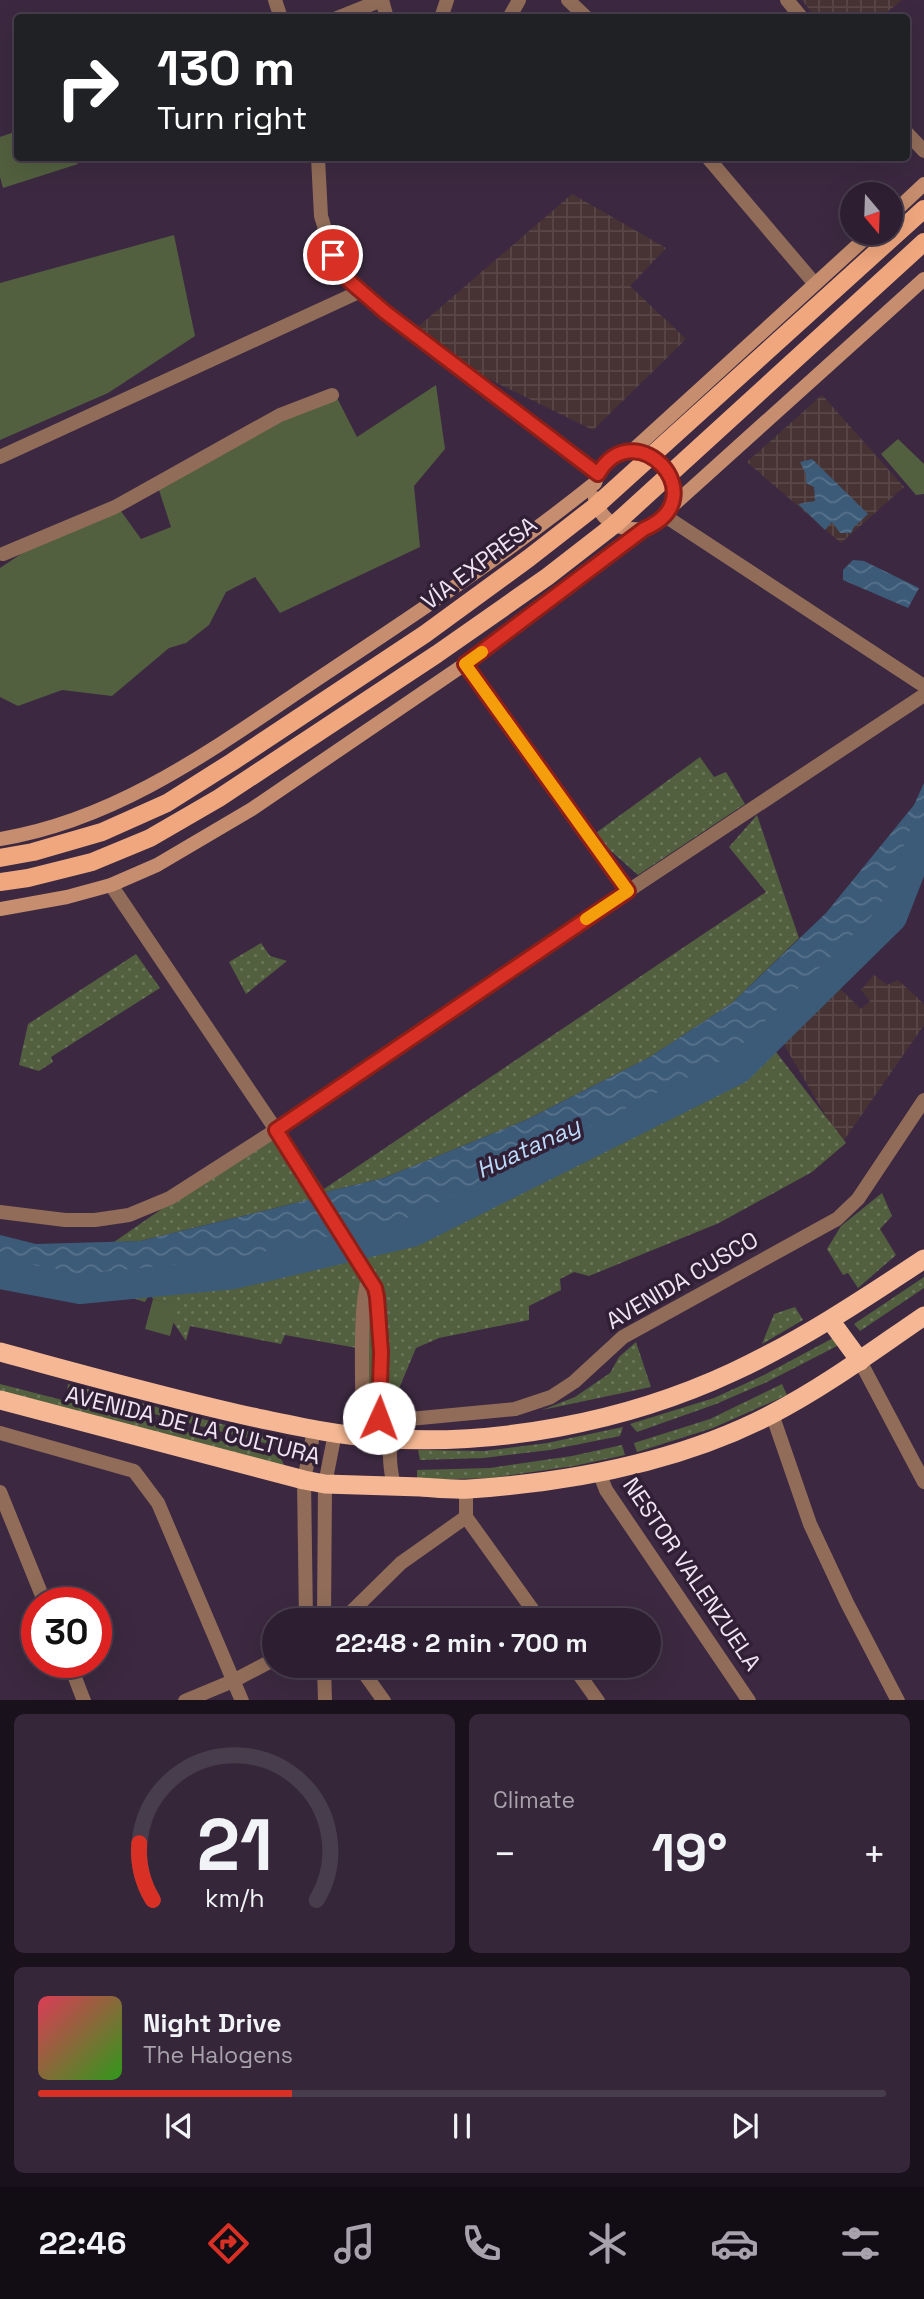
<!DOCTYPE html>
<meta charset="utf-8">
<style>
:root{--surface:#2d1f31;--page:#352739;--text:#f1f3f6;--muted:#a7a2ab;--line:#483d4d;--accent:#d93025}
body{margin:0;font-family:"Space Grotesk",sans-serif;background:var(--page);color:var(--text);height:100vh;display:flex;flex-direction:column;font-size:26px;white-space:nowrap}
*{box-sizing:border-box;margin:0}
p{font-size:23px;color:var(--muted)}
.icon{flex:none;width:38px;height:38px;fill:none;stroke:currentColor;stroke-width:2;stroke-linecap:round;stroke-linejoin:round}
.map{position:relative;height:1700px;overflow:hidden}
.drawer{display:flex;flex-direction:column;gap:14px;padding:14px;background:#19111b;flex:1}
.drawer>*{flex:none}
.top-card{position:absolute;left:14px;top:14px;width:896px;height:147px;border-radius:7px;box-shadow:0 7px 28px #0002,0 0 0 2px var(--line);background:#202124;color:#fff;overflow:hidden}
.needle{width:46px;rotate:161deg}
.fabs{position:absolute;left:840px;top:182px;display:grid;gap:14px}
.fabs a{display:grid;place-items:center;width:63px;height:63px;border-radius:50%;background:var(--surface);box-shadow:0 7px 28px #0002,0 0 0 2px var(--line);font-size:35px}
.speed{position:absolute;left:21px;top:1587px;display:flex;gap:14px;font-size:35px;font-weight:700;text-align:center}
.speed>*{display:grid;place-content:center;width:91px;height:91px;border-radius:50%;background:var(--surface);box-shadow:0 7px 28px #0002,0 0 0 2px var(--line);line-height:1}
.speed .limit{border:10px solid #d22;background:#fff;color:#111}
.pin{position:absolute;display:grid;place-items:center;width:60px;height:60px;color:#fff;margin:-30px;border:4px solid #fff;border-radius:50%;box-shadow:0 2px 7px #0007}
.me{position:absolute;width:77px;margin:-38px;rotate:2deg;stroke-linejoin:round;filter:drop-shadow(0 0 5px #0008)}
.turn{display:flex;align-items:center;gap:24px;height:147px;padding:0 28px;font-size:32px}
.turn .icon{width:91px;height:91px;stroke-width:2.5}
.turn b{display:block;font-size:49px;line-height:60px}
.big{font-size:52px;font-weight:600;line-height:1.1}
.drawer .widget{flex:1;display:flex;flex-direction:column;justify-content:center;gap:10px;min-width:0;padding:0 24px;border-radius:10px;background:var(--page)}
.drawer .dial{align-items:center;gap:0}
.dial svg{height:182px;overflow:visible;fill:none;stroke:var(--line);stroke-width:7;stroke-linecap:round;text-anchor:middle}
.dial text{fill:var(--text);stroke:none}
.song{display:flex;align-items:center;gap:21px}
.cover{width:84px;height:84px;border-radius:10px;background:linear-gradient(135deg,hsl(350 70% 55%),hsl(110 70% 35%))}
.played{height:7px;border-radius:4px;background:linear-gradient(90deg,var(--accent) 30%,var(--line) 30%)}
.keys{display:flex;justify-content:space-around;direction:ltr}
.heat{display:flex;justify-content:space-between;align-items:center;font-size:38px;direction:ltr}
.drawer .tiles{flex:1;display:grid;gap:14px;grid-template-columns:1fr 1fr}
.widget:last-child{grid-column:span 2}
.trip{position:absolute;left:262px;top:1608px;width:399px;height:70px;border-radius:35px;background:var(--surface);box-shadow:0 7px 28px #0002,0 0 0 2px var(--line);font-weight:600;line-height:70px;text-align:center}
.dock{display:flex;height:112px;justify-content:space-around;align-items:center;background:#120c14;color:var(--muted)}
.dock .icon{width:49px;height:49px}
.dock .selected{color:var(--accent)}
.dock b{font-size:32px;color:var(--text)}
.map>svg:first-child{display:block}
.industrial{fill:url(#industrial-grid)}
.grass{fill:url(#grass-dots)}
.park{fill:#52603f}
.water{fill:url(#water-waves)}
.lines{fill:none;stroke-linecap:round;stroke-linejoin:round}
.river{stroke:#3b5b78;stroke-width:30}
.minor{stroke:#916d59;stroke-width:14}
.tertiary{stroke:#916d59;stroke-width:14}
.secondary{stroke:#c68e6e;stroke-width:14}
.primary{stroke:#f0a77e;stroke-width:18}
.trunk{stroke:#f6b894;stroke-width:19}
.route-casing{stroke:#8d1f18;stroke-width:18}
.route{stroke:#d93025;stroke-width:12}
.slow{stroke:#f59e0b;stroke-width:12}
.labels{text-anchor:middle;stroke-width:7;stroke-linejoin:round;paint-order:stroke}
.street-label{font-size:23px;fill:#f0e4f3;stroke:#311f36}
.water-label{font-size:24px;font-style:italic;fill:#bbdaf9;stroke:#311f36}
</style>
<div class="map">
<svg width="924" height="1701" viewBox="0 0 924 1701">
<defs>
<pattern id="industrial-grid" width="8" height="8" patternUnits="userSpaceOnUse" patternTransform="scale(1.75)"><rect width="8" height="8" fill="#473334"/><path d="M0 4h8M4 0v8" fill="none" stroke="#594748"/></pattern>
<pattern id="grass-dots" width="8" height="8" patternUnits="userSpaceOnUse" patternTransform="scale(1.75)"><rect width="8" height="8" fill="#52603f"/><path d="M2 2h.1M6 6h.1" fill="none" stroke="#6b775b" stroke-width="1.8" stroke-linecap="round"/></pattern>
<pattern id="water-waves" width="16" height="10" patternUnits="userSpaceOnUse" patternTransform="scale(1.75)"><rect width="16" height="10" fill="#3b5b78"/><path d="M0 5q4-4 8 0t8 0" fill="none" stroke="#58728c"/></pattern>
</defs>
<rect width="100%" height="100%" fill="#3c2941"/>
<g class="industrial">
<polygon points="802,0 902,0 881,17 816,18"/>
<polygon points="572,194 666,248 630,286 686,339 593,430 405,338"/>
<polygon points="822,395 904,487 841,543 747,462"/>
<polygon points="874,975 887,985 898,980 924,1004 924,1025 842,1143 781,1040 836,985 861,1009 870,1001 861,990"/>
</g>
<g class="grass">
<polygon points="700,757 714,777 726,772 745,804 638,875 593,835"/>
<polygon points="757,815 799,938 732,1003 650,1057 526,1120 384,1178 321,1193 283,1139 288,1135 324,1189 766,892 729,847"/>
<polygon points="261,943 270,956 287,961 246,994 229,962"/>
<polygon points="136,954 160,988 51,1057 53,1062 39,1071 19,1065 28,1024"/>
<polygon points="776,1052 846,1143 812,1172 719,1223 589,1276 574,1272 560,1279 561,1290 529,1306 529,1320 439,1338 416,1348 390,1410 360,1409 357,1348 285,1335 281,1344 190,1326 186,1341 173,1322 177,1305 153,1299 150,1293 145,1302 98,1287 234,1274 417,1230"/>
<polygon points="276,1130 312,1199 140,1241 114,1242"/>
<polygon points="882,1193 892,1216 880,1229 896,1255 858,1288 848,1273 843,1275 827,1249 841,1226"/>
<polygon points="924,1277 924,1288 860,1331 854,1324"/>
<polygon points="795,1307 803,1320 762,1344 774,1314"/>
<polygon points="835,1337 837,1346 767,1382 716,1404 637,1432 630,1424 714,1398 764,1375"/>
<polygon points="636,1342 651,1387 542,1410 575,1397 610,1373 619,1357"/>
<polygon points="0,1384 280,1456 285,1467 0,1394"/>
<polygon points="68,1384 283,1440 280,1447 67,1391"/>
<polygon points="782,1384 787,1395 713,1428 637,1452 634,1443 710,1419"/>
<polygon points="623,1427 620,1436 550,1450 484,1458 420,1460 418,1450 484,1451 547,1443"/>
<polygon points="622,1445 625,1455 574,1466 491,1478 417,1480 417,1470 490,1468 572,1456"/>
</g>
<g class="park">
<polygon points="17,131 18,158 76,158 78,164 3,188 0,177 0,137"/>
<polygon points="174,235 195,336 108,393 0,440 0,283"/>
<polygon points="436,385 445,449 414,486 420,547 280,613 255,577 226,592 209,625 186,643 169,648 112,696 62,690 18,706 0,697 0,568 24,552 118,507 141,539 171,527 157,484 334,392 357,437"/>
<polygon points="898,439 924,464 924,494 916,495 881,454"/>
<polygon points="153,1299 178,1305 170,1336 145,1329"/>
</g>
<g class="water">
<polygon points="812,459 868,514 854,527 851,533 840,533 832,522 825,530 798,504 815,501 814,487 806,483 806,474 800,462"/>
<polygon points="853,560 864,561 919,588 908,608 843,580 843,570"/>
<polygon points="924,783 924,835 892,917 738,1069 412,1232 234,1274 80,1289 0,1274 0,1235 36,1244 140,1241 312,1199 321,1193 384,1178 526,1120 650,1057 732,1003 826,913 914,805"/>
</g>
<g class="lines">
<polyline class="river" points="0,1274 80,1289 234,1274 412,1232 738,1069 892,917 924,835"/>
<g class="minor">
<polyline points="275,0 281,18"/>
<polyline points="382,0 387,18"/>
<polyline points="568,0 587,18"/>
<polyline points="787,0 802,18"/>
<polyline points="337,18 382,0"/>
<polyline points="441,18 447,0"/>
<polyline points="509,18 519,0"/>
<polyline points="906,132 924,151"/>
<polyline points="318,158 321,216 333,255 347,279 385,312 598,474"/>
<polyline points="708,158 815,284"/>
<polyline points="0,457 361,291"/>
<polyline points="665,516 924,686"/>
<polyline points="3,554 115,507 280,415 332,395"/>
<polyline points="111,885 276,1130 375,1288 377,1297 381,1352 378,1438"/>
<polyline points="628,891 924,695"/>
<polyline points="0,1212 65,1220 95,1220 129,1215 170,1198 276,1130 628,891 465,664"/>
<polyline points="860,1361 924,1482"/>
<polyline points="772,1414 810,1524 847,1603 898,1701"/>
<polyline points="0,1433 134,1471 158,1503 242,1701"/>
<path d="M363 1437C363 1410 358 1296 369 1279"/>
<polyline points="599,1472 606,1490 749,1701"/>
<path d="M394 1486C389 1465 386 1440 399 1420L515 1409 551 1397 574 1382 623 1337 837 1219 858 1199 924 1100"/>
<polyline points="466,1489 466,1517 540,1620"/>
<polyline points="0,1492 45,1603"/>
<polyline points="306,1620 304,1480 314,1430"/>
<polyline points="343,1620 401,1563 466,1517"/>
<polyline points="69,1662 84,1701"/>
<polyline points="359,1666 384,1701"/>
<polyline points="573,1666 598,1701"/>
<polyline points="185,1701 233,1681 275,1659"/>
</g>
<g class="tertiary">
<polyline points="324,1620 325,1484 335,1433"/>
<polyline points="324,1666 325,1701"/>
</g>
<g class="secondary">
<polyline points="891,215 924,184"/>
<path d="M642 452C668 461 678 483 670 508"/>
<path d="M595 498C601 523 621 531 644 529"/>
<path d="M0 839C123 819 224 741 325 674 417 613 509 552 595 483 601 465 612 456 631 452L871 233"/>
<polyline points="0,909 67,897 111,885 157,865 252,809 465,664 644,529 655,524 670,508 924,279"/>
</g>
<g class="primary">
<polyline points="0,858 33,852 102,832 167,803 232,762 425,634 529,558 597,505 924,209"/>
<polyline points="0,882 28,878 92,862 150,838 219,798 437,654 547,577 614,525 924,242"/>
</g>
<g class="trunk">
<polyline points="830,1320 860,1361"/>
<path d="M0 1352C85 1375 170 1399 257 1418 296 1426 336 1435 377 1438 495 1447 626 1422 733 1372 800 1341 862 1300 924 1259"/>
<path d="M0 1400 304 1480 325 1484C357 1485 389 1486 421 1487 436 1488 453 1490 469 1489 571 1482 680 1462 772 1414 826 1386 874 1350 924 1316"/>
</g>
</g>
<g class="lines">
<g class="route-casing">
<path id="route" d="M333 255 347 279 385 312 598 474C635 410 718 498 644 529L465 664 628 891 276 1130 375 1288 377 1297 381 1352 379 1418"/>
</g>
<use href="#route" class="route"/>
<polyline class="slow" points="482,652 465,664 628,891 586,919"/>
</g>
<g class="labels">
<g class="street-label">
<text transform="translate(479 563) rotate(-37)" y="8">VÍA EXPRESA</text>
<text transform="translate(682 1280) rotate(-30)" y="8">AVENIDA CUSCO</text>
<text transform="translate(193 1425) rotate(14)" y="8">AVENIDA DE LA CULTURA</text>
<text transform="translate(692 1574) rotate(56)" y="8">NESTOR VALENZUELA</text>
</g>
<g class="water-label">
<text transform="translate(528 1148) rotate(-25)" y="8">Huatanay</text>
</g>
</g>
</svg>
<div class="fabs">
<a><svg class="needle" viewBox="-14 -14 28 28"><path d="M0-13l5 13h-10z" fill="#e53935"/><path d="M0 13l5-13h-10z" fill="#a7a2ab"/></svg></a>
</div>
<div class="speed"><div class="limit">30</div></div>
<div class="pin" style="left:333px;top:255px;background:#d93025"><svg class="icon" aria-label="arrive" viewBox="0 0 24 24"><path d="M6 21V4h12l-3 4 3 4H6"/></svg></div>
<svg class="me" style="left:379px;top:1418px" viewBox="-20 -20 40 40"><circle r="19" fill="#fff"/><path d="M0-13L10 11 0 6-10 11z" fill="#d93025"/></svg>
<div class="trip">22:48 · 2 min · 700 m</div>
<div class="top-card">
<div class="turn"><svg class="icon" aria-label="right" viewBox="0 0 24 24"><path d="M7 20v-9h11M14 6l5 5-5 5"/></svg><div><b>130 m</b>Turn right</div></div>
</div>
</div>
<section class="drawer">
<div class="tiles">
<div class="widget dial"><svg viewBox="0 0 100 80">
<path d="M14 69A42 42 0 1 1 86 69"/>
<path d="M14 69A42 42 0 0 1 8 44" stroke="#d93025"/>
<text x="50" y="56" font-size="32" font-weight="700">21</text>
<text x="50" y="72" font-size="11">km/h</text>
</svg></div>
<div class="widget"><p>Climate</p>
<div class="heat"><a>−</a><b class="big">19°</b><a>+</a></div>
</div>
<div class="widget">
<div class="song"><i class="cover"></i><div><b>Night Drive</b><p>The Halogens</p></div></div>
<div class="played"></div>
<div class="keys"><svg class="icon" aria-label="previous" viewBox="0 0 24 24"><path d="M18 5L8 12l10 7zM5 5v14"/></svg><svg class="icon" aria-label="pause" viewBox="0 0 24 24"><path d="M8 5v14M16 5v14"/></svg><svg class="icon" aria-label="next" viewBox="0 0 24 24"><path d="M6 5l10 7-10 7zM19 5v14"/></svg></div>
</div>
</div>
</section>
<nav class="dock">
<b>22:46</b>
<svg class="icon selected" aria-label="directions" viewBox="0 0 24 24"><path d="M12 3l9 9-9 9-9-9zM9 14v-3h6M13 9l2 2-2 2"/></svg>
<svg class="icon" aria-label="music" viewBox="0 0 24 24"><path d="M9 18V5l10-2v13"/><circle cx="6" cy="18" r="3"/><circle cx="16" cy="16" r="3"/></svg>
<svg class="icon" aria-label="phone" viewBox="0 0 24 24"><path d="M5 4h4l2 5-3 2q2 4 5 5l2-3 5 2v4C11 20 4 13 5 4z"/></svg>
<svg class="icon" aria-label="climate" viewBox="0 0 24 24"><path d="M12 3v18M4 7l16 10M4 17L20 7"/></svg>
<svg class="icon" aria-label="car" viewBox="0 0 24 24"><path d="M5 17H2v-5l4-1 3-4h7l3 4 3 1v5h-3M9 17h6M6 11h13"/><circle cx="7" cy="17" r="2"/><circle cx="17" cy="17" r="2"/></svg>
<svg class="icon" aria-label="filters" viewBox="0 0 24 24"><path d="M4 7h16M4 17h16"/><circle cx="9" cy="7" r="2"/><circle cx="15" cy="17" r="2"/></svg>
</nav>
